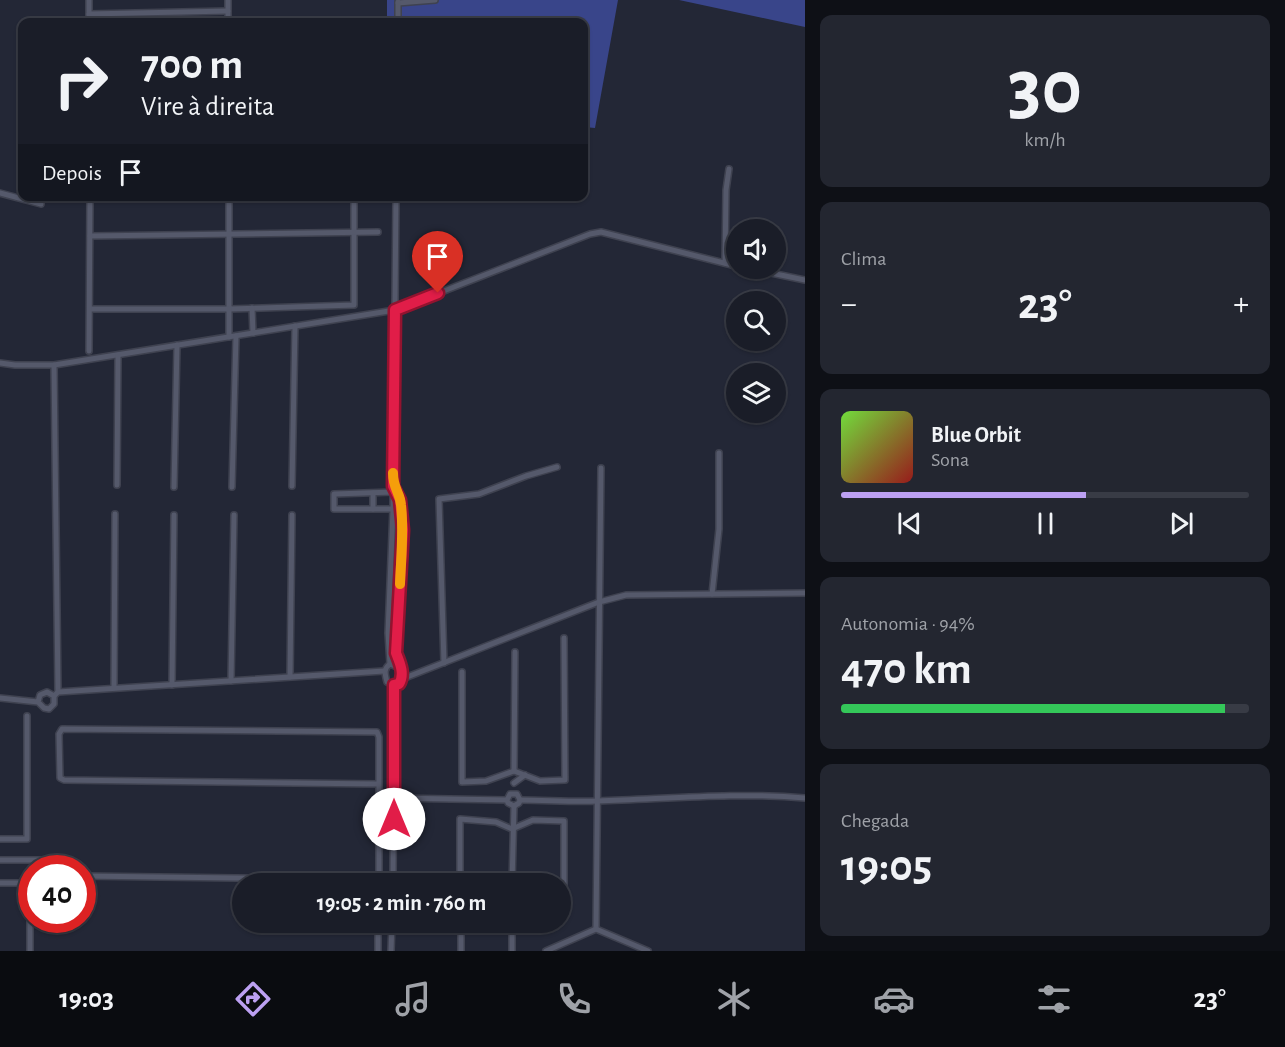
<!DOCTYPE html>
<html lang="pt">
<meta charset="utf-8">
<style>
:root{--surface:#1a1d28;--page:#232630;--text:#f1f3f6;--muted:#9fa2a8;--line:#383b45;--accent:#bca0f2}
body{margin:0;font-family:"Alegreya Sans",sans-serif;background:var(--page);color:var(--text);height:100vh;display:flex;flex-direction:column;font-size:22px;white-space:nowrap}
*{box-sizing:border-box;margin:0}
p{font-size:20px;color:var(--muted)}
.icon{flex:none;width:33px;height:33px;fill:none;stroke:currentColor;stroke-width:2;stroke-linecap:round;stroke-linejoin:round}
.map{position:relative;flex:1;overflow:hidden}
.details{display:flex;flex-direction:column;gap:15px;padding:15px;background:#0e1016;width:480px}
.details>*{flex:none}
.guide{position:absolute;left:18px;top:18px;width:570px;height:183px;border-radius:12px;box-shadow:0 2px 4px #0004,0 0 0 2px var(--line);background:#1a1d28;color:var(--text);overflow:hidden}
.tools{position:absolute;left:726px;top:219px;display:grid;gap:12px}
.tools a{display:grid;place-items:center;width:60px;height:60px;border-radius:50%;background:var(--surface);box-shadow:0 2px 4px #0004,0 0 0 2px var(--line);font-size:30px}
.speed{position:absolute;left:18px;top:855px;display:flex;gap:12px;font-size:30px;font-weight:700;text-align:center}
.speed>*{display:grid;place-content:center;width:78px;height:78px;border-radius:50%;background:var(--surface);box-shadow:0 2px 4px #0004,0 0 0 2px var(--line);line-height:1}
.speed .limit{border:9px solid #d22;background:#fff;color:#111}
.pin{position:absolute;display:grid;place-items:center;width:51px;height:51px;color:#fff;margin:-62px -26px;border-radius:50% 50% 50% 0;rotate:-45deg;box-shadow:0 0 6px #0007}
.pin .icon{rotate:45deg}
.me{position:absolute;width:66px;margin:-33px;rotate:0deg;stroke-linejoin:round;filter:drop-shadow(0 0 4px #0008)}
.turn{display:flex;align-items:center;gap:21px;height:126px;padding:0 24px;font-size:27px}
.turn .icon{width:78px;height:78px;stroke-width:2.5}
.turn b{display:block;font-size:42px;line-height:51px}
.then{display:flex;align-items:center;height:57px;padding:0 24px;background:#0003;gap:12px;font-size:22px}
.big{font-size:45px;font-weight:700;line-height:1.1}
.details .card{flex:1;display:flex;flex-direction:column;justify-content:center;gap:9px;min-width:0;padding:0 21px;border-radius:12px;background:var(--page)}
.details .dial{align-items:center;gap:0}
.dial b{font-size:78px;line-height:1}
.song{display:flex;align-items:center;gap:18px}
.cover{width:72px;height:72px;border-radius:9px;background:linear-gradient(135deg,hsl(100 70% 55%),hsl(0 70% 35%))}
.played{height:6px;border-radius:3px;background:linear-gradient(90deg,var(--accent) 60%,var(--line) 60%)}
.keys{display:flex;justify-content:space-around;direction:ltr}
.heat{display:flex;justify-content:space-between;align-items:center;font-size:33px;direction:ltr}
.charge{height:9px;border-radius:4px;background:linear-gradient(90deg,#34c759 94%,var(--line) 0)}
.trip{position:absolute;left:232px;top:873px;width:339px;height:60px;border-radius:30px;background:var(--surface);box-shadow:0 2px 4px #0004,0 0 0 2px var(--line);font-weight:700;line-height:60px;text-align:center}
.tab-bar{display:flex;height:96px;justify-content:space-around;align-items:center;background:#0a0c10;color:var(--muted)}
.tab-bar .icon{width:42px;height:42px}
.tab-bar .active{color:var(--accent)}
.tab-bar b{font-size:27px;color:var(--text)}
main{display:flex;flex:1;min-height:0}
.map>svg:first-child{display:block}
.green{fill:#39458a}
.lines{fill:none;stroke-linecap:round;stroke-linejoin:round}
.minor-casing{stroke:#3f4250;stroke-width:8}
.minor{stroke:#55596b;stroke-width:5}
.route-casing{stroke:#92132f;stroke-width:15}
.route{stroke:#e11d48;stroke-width:10}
.slow{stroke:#f59e0b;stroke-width:10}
</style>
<main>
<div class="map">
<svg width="805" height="951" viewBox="0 0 805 951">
<rect width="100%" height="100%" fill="#232736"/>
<g class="green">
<polygon points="387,0 618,0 595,128 584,127 584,22 387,22"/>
<polygon points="679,0 805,0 805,27"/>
</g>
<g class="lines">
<g class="minor-casing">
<g id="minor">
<polyline points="89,0 89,14"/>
<polyline points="228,0 228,22"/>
<polyline points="398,3 435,0"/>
<polyline points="89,22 89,14 228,11"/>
<polyline points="398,22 398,2"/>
<polyline points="0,193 41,204"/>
<polyline points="229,196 229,309 354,305 354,196"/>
<polyline points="90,236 378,232"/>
<polyline points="725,263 726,190 729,169"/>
<polyline points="747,268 805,280"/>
<polyline points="252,308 253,333"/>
<polyline points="90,309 229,309 229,337"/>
<polyline points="89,351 90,196"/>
<polyline points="0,363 15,365 54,365 395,310 590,234 601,232 736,266"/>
<polyline points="54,365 58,692"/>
<polyline points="117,485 118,355"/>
<polyline points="292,486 295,326"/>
<polyline points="174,487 177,345"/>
<polyline points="232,487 236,336"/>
<polyline points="394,487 400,500 403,530 396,653 402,669"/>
<polyline points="373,493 373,509"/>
<polyline points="393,509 334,509 334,494 393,492"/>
<polyline points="712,594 719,529 719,453"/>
<polyline points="444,663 439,499 479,494 526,476 557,467"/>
<polyline points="390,664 388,633 393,509 396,196"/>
<path d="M390 664 402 669V679L399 684 394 685 387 682C385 674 383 669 390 664Z"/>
<polyline points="462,672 462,782 486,781 514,771 540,781 565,780 564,638"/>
<polyline points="290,677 292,515"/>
<polyline points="402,679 599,602 626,595 805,593"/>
<polyline points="231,681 234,515"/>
<polyline points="172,685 174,515"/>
<polyline points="114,688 115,514"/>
<polyline points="54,696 58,692 384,671"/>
<polyline points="0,698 38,702 44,708 49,709 54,704 54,696 47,692 40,695 38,702"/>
<polyline points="514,771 515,652"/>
<polyline points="514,783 525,775"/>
<polyline points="378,784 64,780 60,778 59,734 62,729 377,732 379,737 379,884"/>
<polyline points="394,798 507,800 508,803 514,806 519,803 520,800 517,794 510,794 507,800"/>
<path d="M520 800C546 800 572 802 598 801 667 799 736 792 805 798"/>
<polyline points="0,839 27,839 27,716"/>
<polyline points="0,860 55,860"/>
<polyline points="82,876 379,880"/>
<polyline points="0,883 30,883 30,951"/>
<polyline points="393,884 394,685"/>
<polyline points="460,884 460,819 496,822 512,829 533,820 564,821 564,910"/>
<polyline points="512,884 514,806"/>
<polyline points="461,922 461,951"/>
<polyline points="512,922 512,951"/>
<polyline points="596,929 601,468"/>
<polyline points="378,951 378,922"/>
<polyline points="391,951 392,922"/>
<polyline points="546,951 596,929 648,951"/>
</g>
</g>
<use href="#minor" class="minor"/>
</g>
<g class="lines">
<g class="route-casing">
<path id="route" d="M394 819V685L399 684C405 674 400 663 396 653L403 530 400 500 393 486 395 310 438 293"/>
</g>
<use href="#route" class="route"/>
<path class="slow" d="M393 473C393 489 400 492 401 505 404 531 401 558 400 584"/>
</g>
</svg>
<div class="tools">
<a><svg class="icon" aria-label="sound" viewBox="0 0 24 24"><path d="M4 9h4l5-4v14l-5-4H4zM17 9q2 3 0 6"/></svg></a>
<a><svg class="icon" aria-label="search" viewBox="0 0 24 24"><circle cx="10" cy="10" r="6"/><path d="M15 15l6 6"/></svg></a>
<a><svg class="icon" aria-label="layers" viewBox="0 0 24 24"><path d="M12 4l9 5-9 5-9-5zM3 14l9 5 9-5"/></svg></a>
</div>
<div class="speed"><div class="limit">40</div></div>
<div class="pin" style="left:438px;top:293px;background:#d93025"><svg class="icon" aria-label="arrive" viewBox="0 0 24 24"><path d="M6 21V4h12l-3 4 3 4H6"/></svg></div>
<svg class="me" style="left:394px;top:819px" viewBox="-20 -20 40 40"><circle r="19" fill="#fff"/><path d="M0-13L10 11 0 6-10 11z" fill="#e11d48"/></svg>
<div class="trip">19:05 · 2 min · 760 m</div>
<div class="guide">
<div class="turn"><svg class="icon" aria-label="right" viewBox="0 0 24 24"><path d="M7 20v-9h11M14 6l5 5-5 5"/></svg><div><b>700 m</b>Vire à direita</div></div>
<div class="then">Depois<svg class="icon" aria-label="arrive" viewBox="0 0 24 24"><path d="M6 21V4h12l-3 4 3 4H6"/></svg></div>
</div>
</div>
<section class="details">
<div class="card dial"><b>30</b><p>km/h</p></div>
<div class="card"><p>Clima</p>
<div class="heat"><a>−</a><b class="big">23°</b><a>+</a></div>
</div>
<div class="card">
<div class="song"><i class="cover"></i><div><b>Blue Orbit</b><p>Sona</p></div></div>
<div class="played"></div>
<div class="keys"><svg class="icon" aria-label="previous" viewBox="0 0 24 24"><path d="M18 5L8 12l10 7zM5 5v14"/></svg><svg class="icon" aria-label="pause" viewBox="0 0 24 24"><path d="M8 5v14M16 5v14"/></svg><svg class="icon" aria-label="next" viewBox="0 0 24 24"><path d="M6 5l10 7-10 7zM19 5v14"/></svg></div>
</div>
<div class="card"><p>Autonomia · 94%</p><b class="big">470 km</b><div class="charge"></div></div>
<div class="card"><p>Chegada</p><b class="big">19:05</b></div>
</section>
</main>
<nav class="tab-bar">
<b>19:03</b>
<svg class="icon active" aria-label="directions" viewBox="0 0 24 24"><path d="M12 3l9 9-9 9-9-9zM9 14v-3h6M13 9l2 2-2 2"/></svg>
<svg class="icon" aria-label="music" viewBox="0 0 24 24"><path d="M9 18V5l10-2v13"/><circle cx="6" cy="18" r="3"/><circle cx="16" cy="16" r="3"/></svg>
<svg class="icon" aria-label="phone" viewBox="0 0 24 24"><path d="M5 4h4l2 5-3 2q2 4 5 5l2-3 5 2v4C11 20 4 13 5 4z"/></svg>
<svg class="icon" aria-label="climate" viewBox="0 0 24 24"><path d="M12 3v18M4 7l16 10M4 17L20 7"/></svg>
<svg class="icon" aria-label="car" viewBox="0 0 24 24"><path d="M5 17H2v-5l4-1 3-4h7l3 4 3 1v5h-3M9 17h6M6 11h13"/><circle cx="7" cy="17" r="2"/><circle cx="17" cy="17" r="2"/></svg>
<svg class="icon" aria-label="filters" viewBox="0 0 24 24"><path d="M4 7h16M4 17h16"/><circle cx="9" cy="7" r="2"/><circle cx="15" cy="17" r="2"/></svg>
<b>23°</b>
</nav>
